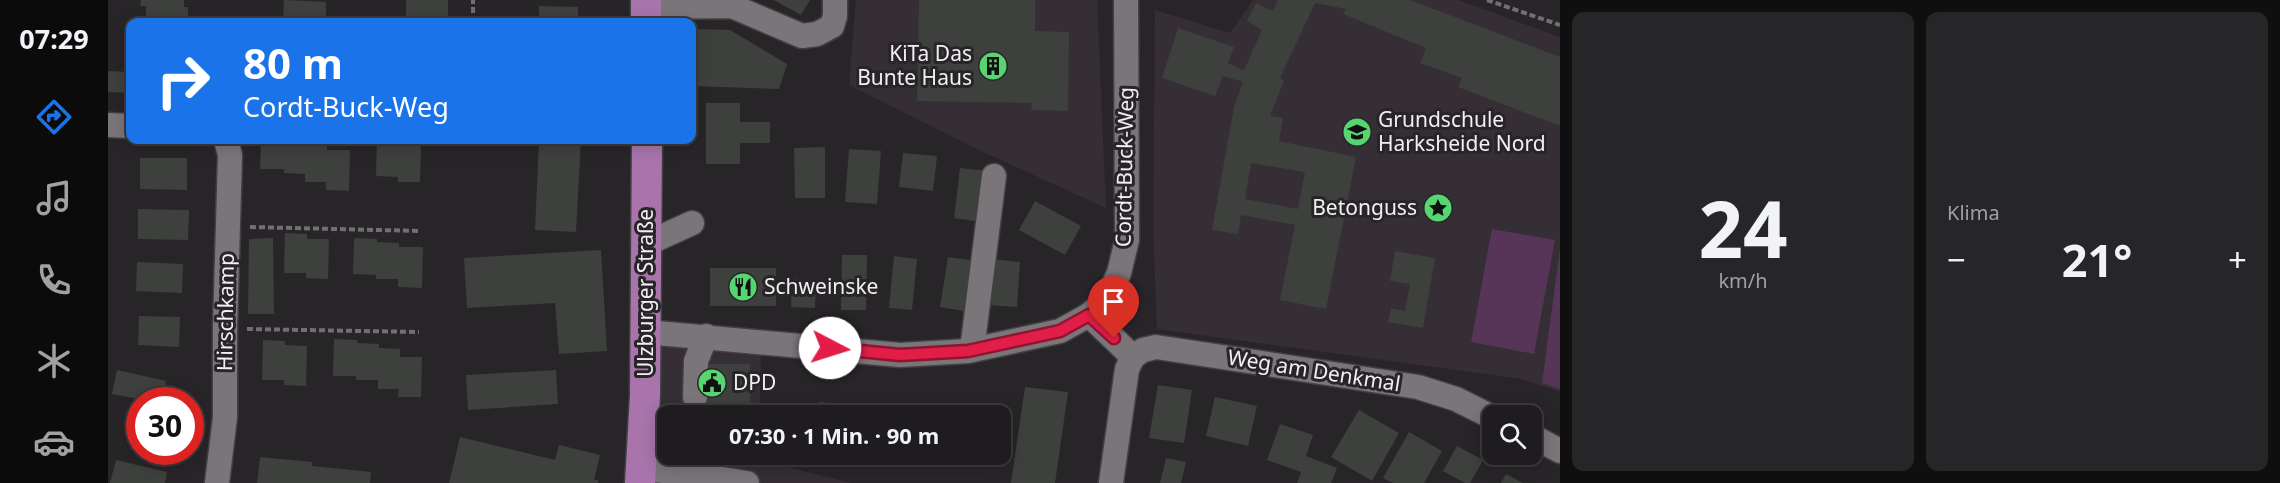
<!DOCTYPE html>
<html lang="de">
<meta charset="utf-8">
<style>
:root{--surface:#1e1c1e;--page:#262527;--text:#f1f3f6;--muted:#a1a1a4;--line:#3c3a3c;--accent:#1a73e8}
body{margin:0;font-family:"Noto Sans",sans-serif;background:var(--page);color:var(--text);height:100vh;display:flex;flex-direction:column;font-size:22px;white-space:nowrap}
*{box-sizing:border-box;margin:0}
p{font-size:20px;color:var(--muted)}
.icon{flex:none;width:33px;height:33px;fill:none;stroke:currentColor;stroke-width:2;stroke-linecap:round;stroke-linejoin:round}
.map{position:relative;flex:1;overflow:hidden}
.sheet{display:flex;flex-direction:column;gap:12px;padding:12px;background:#100f10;width:720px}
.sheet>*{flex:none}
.top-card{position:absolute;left:18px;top:18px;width:570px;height:126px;border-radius:12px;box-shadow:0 3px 15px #0003,0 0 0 2px var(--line);background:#1a73e8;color:#fff;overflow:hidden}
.buttons{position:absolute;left:1374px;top:405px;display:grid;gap:12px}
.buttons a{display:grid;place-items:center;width:60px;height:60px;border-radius:12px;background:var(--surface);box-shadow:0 3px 15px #0003,0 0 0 2px var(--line);font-size:30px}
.speed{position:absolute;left:18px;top:387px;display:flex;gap:12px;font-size:30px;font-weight:700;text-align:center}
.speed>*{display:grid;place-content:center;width:78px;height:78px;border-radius:50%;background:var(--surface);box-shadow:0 3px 15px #0003,0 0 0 2px var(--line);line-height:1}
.speed .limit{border:9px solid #d22;background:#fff;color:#111}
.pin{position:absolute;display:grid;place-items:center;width:51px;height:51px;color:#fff;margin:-62px -26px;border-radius:50% 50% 50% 0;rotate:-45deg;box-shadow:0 0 6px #0007}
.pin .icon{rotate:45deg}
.me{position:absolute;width:66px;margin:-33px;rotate:95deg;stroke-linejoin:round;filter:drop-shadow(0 0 4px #0008)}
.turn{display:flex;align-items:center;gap:21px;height:126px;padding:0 18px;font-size:27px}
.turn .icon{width:78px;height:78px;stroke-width:2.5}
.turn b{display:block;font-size:42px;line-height:51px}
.big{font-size:45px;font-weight:700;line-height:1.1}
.sheet .card{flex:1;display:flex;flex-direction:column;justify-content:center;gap:9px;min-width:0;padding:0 21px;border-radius:12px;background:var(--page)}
.sheet .dial{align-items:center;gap:0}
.dial b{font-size:78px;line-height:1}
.heat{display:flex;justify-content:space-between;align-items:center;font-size:33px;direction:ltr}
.sheet .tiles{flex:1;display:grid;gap:12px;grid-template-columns:repeat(2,1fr)}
.trip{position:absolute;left:549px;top:405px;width:354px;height:60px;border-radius:12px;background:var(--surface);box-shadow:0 3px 15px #0003,0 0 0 2px var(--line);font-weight:700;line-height:60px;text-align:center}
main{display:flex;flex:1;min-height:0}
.tabs{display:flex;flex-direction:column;width:108px;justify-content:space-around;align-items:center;background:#0c0b0c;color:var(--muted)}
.tabs .icon{width:42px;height:42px}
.tabs .current{color:var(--accent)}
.tabs b{font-size:27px;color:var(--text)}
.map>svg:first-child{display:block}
.built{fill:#352e35}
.green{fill:#563558}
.building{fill:#3d403d;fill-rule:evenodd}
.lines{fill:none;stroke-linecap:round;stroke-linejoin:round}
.minor-casing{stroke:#424042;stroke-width:27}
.major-casing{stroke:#424042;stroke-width:33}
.path{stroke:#716f71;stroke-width:4;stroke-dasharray:6 3;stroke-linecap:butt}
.minor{stroke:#797579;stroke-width:24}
.major{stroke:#a874ab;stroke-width:30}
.route-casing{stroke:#92132f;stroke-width:15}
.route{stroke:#e11d48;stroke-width:10}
.labels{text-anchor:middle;stroke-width:6;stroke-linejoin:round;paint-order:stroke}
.poi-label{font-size:21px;fill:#f1eff1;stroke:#282528;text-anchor:start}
.street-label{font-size:21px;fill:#f1eff1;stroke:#282528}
</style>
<main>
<nav class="tabs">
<b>07:29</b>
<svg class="icon current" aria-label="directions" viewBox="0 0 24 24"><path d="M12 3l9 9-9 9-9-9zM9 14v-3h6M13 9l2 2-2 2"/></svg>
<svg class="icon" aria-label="music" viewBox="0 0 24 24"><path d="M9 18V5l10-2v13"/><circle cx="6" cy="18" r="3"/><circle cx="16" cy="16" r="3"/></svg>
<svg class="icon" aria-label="phone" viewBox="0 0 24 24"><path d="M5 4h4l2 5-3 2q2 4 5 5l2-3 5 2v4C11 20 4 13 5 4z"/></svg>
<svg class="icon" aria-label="climate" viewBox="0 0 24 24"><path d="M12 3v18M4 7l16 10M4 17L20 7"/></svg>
<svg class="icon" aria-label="car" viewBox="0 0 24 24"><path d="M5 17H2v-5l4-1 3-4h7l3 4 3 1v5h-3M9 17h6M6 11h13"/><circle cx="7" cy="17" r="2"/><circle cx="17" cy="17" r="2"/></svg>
</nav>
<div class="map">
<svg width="1452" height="483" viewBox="0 0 1452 483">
<rect width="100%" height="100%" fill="#282528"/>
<g class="built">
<polygon points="748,0 989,0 998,208 873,151 741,85"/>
<polygon points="1145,0 1350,0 1452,37 1452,392 1414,379 1049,329 1045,227 1047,10 1122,33"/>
<polygon points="545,342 653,350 652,415 560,416 560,454 651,455 651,460 743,483 539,483"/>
</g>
<g class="green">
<polygon points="1384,229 1447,240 1426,354 1363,342"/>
<polygon points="1452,249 1452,389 1434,383"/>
</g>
<g class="building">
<polygon points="33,0 76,0 76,7 80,7 80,22 38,22 38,6 32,6"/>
<polygon points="176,0 218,2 218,22 175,22"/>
<rect x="298" y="0" width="42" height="22"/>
<polygon points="666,0 702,0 693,15"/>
<polygon points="811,0 927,0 927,31 961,32 960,111 923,110 924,103 809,101"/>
<path d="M1170 0H1302L1452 57V126L1350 87 1354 78 1312 63 1318 48 1235 14 1238 9 1207 3 1172 78 1176 81 1162 116 1175 118 1171 141 1248 157 1218 309 1172 300 1187 225 1133 215 1130 234 1104 230 1126 107 1135 82 1115 76 1107 96 1054 78 1070 28 1126 47 1120 63 1136 70 1154 30 1139 21 1148 3 1165 11ZM1143 163 1197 172 1190 209 1137 199Z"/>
<polygon points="431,6 470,7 470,22 431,22"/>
<polygon points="584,29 622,30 679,64 671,89 584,86"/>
<polygon points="0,71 22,72 22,93 0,92"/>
<polygon points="598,103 632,103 632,122 662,122 662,143 632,143 632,164 598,164"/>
<polygon points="153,140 198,140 198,141 219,142 219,150 242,150 241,191 218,190 218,182 197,182 197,174 176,173 176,169 152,169"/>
<polygon points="269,140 291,140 291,142 313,143 312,182 290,182 290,177 268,176"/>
<polygon points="431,140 473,140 468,232 427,230"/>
<polygon points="717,147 717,198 687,198 686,148"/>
<polygon points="741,149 773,151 769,204 737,202"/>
<polygon points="795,153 829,156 825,191 791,187"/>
<polygon points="32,158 79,158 79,190 32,189"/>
<polygon points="852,168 880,171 874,222 846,218"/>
<polygon points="927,201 973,226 957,255 911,230"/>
<polygon points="30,209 81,210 80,240 30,239"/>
<polygon points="177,233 199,234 199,239 221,239 220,279 198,278 198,273 176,273"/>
<polygon points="165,238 166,314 140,314 141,239"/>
<polygon points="246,238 269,239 269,242 291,243 291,247 315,247 314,288 290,287 290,279 268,279 268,275 245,274"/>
<polygon points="493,250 499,351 451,354 447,303 359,308 356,258"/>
<polygon points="1287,251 1327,258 1315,328 1280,322 1283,308 1297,311 1302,284 1282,281"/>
<polygon points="734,255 759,255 758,310 733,310"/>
<polygon points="786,256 809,259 804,310 781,308"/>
<polygon points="840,257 869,261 862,312 832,307"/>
<polygon points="883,259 912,262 909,307 880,305"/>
<polygon points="29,262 75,264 74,293 28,291"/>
<rect x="602" y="268" width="66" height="38"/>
<polygon points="684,279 708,280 707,308 683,307"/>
<polygon points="31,316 72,317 71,347 30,345"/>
<polygon points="226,339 249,340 249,343 271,344 271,348 292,349 292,357 314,357 313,397 290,397 291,389 270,389 270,380 248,380 248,376 225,376"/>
<polygon points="155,340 177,341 177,345 199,346 198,386 176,385 176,380 154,380"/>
<polygon points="598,364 642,364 642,416 596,416"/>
<polygon points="9,370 58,381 54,400 36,400 4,394"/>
<polygon points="448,370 450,404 360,410 358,375"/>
<polygon points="1050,385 1084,390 1076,443 1041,438"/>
<polygon points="917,387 960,392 947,483 903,483"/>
<polygon points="1107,397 1149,406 1140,446 1098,436"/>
<polygon points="711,402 722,403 721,408 748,411 749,406 761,408 761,413 766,416 691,416 693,404 711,406"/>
<polygon points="845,403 872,407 871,416 844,416"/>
<polygon points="1251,410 1291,433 1264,481 1223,457"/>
<polygon points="1172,424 1205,435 1198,456 1229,468 1223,483 1189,483 1193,472 1159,460"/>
<polygon points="1301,432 1334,451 1316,483 1285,483 1275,478"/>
<polygon points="352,437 447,460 451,445 492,455 486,480 490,480 490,483 341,483"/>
<polygon points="1349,446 1375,460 1362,483 1357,483 1335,471"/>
<polygon points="595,454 619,454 615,467 600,461"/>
<polygon points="152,457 204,462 204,466 263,472 262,483 149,483"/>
<polygon points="1058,458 1078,462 1073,483 1052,483"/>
<polygon points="8,460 59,472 57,483 2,483"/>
<polygon points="1398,474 1415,483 1393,483"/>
</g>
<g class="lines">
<g class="minor-casing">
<g id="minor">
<polyline points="538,7 624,6 694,36 709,34 724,26 727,16 727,0"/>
<polyline points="0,125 22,126"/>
<polyline points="538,244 584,223"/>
<polyline points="981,315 1025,357"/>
<polyline points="538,332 792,355 860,351 952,331 981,315 997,301 1005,286 1011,273 1019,240 1018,0"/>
<polyline points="864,350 886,176"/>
<polyline points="1025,357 1035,350 1048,347 1310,387 1348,399 1384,417"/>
<polyline points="587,397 588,361 598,336"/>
<polyline points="1424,436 1452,451"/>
<polyline points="533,469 578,473 639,483"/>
<polyline points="109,483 117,417 117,328 122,155 118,140"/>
<polyline points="1003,483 1019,369 1025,357"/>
</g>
</g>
<g class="major-casing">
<g id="major">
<polyline points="538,0 538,22"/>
<polyline points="532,483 537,396 539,140"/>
</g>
</g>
<g class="path">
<polyline points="1379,0 1452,25"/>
<polyline points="365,22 365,0"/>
<polyline points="142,227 313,231"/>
<polyline points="139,329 311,332"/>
</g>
<use href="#minor" class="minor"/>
<use href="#major" class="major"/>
</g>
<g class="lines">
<g class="route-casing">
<polyline id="route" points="722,348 792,355 860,351 952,331 981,315 1006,338"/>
</g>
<use href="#route" class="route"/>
</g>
<defs>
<g id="building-disc" transform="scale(1.5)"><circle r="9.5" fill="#57d570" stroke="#282528"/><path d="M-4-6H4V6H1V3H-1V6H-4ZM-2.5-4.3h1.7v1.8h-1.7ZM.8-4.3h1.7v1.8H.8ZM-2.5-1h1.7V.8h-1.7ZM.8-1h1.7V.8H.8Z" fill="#111"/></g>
<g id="school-disc" transform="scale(1.5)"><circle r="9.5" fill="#57d570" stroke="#282528"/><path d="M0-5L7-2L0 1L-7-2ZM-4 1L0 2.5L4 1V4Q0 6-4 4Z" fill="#111"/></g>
<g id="sight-disc" transform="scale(1.5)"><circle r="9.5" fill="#57d570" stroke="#282528"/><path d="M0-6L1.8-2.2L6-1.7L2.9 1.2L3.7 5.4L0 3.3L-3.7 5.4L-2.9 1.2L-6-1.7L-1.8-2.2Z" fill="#111"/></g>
<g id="restaurant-disc" transform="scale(1.5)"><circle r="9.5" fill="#57d570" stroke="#282528"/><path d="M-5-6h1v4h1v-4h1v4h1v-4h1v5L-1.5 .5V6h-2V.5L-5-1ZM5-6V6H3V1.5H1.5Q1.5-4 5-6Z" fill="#111"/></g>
<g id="civic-disc" transform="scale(1.5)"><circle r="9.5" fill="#57d570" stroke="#282528"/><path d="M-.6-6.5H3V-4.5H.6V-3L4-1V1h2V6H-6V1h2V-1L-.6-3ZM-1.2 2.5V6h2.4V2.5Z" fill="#111"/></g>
</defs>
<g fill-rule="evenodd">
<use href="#building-disc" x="885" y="66"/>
<use href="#school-disc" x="1249" y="132"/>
<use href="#sight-disc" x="1330" y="208"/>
<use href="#restaurant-disc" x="635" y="287"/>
<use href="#civic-disc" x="604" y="383"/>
</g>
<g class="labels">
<g class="poi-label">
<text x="864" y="61" text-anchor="end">KiTa Das<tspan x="864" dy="24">Bunte Haus</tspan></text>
<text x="1270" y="127">Grundschule<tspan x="1270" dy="24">Harksheide Nord</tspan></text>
<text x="1309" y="215" text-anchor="end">Betonguss</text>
<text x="656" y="294">Schweinske</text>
<text x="625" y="390">DPD</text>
</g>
<g class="street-label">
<text transform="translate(1017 167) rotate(-89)" y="7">Cordt-Buck-Weg</text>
<text transform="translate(538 293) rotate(-90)" y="7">Ulzburger Straße</text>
<text transform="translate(118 312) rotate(-89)" y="7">Hirschkamp</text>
<text transform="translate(1206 371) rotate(9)" y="7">Weg am Denkmal</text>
</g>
</g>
</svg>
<div class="buttons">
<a><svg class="icon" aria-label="search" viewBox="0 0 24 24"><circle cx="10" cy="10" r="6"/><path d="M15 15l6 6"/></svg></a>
</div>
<div class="speed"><div class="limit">30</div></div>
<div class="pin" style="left:1006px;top:338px;background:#d93025"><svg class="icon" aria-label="arrive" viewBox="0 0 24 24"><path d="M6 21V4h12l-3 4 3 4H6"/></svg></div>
<svg class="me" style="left:722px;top:348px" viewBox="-20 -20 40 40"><circle r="19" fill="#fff"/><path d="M0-13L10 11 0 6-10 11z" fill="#e11d48"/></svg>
<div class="trip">07:30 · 1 Min. · 90 m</div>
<div class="top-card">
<div class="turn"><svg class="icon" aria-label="right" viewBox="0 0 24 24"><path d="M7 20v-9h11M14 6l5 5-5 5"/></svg><div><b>80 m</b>Cordt-Buck-Weg</div></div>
</div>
</div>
<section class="sheet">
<div class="tiles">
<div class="card dial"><b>24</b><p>km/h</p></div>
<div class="card"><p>Klima</p>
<div class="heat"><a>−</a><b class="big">21°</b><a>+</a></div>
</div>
</div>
</section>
</main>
